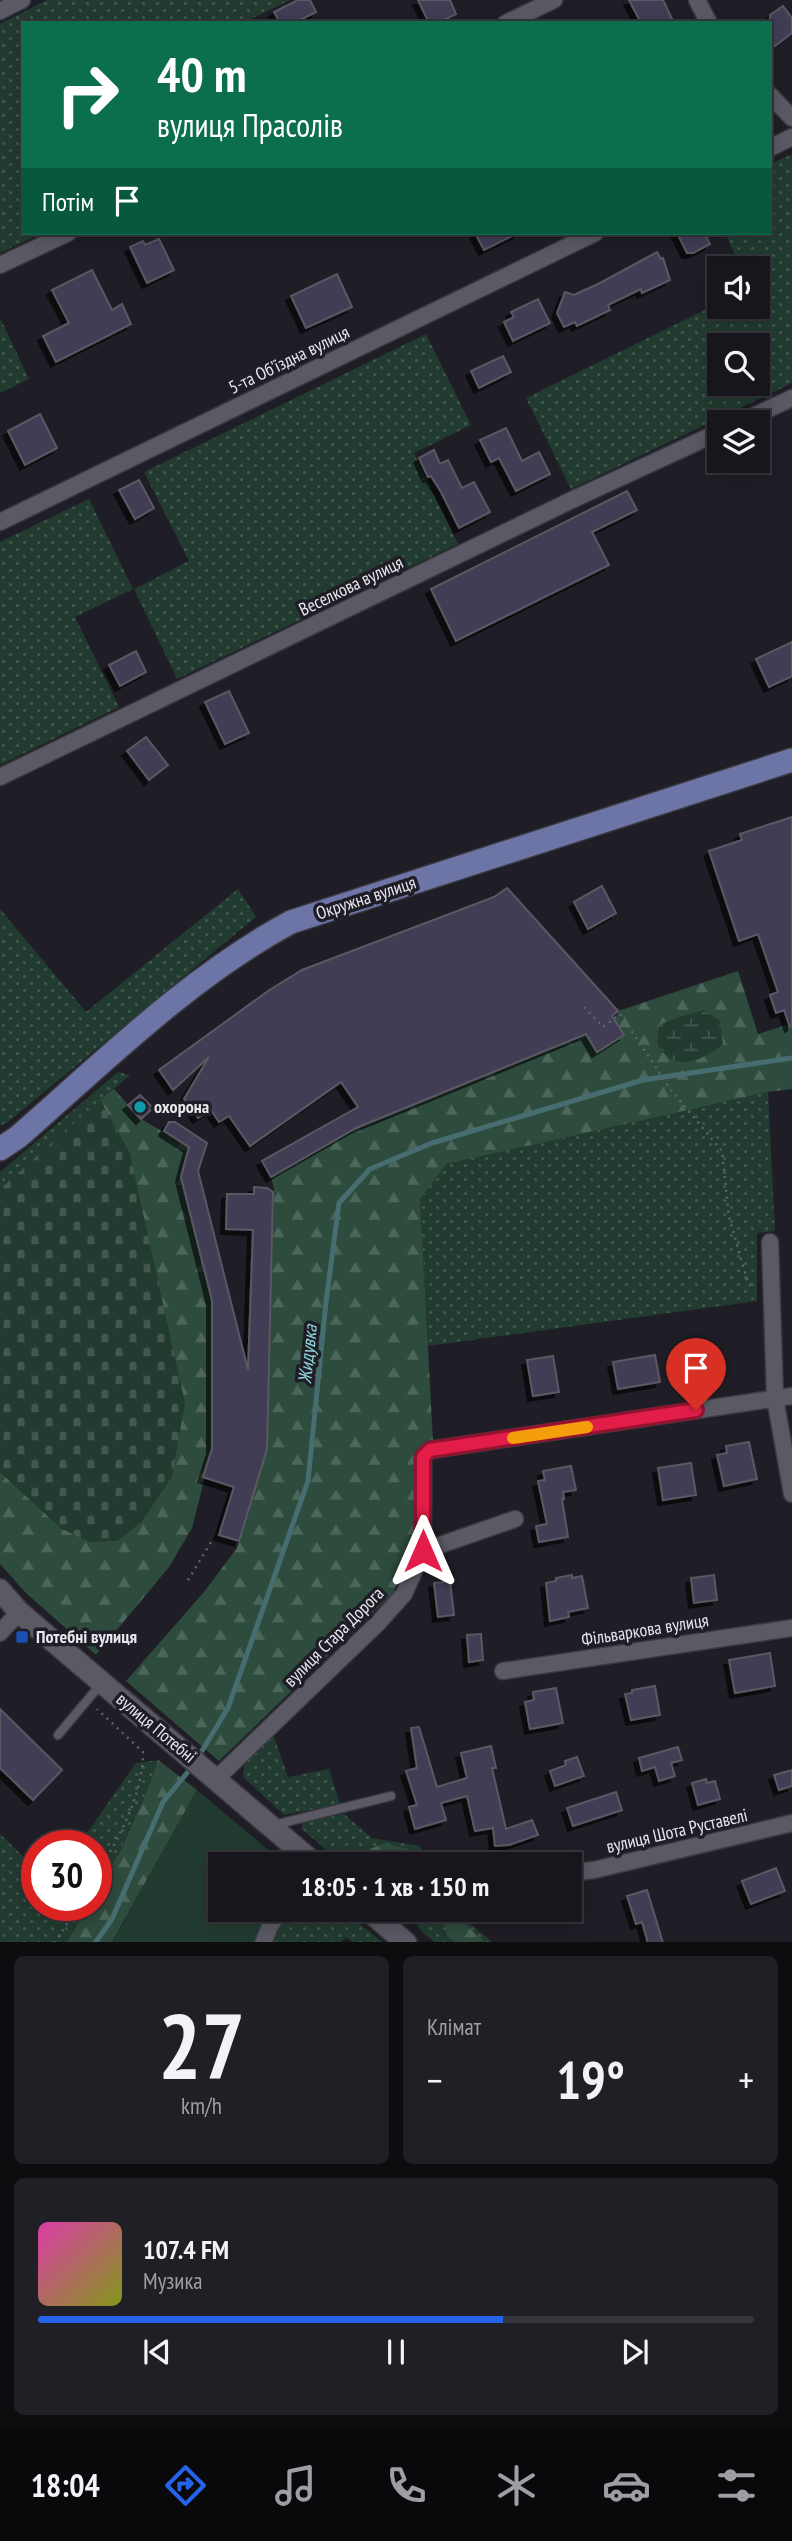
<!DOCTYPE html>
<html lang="uk">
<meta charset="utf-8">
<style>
:root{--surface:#17161c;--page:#201f25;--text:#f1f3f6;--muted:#9e9fa3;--line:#36353b;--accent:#2563eb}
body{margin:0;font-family:"PT Sans Narrow",sans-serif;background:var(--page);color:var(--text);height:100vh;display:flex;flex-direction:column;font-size:26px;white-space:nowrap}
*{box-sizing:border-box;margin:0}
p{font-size:23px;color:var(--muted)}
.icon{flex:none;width:38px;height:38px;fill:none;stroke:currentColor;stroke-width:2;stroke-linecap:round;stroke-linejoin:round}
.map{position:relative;height:1942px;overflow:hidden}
.details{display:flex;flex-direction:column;gap:14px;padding:14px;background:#0d0c0f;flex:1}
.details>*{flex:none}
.hud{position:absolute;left:21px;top:21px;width:751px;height:214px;border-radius:0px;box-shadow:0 4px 18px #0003,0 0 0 2px var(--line);background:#0b6e4f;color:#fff;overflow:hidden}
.controls{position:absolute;left:707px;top:256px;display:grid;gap:14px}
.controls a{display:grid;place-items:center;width:63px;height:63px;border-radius:0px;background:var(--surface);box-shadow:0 4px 18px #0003,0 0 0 2px var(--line);font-size:35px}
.speed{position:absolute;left:21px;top:1830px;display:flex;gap:14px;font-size:35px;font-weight:700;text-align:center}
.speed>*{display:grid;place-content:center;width:91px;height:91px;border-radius:50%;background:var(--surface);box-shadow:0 4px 18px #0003,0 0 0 2px var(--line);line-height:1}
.speed .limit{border:10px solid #d22;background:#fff;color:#111}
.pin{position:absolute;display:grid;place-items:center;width:60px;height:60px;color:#fff;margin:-72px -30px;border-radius:50% 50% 50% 0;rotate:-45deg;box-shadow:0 0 7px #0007}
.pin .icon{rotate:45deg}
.me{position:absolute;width:77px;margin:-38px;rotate:0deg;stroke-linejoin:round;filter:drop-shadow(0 0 5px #0008)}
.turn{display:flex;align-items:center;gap:24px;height:147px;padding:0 21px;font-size:32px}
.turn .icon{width:91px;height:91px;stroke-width:2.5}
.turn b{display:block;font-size:49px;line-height:60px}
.then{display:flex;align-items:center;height:66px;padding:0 21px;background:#0003;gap:14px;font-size:26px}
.big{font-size:52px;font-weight:600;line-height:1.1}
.details .card{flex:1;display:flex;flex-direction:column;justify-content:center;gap:10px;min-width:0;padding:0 24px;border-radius:10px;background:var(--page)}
.details .dial{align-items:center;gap:0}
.dial b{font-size:91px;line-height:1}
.song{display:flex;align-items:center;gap:21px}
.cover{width:84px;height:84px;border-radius:10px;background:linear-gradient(135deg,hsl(320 70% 55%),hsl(70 70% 35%))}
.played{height:7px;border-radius:4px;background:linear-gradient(90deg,var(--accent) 65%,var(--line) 65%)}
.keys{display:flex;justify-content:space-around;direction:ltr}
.heat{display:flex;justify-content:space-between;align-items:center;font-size:38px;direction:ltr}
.details .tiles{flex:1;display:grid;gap:14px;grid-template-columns:1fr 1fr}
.card:last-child{grid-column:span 2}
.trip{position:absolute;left:208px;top:1852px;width:374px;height:70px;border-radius:0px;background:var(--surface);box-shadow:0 4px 18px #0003,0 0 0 2px var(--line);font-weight:600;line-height:70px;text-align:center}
.tabs{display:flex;height:112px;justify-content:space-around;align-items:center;background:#09090b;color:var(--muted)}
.tabs .icon{width:49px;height:49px}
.tabs .active{color:var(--accent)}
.tabs b{font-size:32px;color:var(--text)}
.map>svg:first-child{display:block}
.grass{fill:url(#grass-dots);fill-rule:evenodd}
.forest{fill:url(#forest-firs)}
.wetland{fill:url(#wetland-marsh)}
.cemetery{fill:url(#cemetery-stones)}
.garden{fill:#223b30}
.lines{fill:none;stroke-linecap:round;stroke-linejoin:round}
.stream{stroke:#476d70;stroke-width:5}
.building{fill:#413c55;stroke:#5a5862;stroke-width:2;filter:url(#shadow)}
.lane-casing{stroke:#3a3940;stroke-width:11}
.street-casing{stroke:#3a3940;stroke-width:19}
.secondary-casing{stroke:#3a3940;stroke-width:24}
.primary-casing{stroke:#3a3940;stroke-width:26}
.path{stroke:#636269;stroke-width:2.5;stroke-dasharray:2 5;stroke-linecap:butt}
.lane{stroke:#5b5a64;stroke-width:8}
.street{stroke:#5b5a64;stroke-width:16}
.secondary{stroke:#5b5a64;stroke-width:21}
.primary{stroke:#6c75a6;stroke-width:23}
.route-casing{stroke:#92132f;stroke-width:18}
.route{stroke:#e11d48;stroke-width:12}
.slow{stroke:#f59e0b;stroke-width:12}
.culture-dot{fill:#0f9aa8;stroke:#1f1e26;stroke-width:2.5}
.transit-dot{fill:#1a4fb4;stroke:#1f1e26;stroke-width:2.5}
.labels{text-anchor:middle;stroke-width:7;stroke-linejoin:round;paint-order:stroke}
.street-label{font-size:18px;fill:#e8e7ed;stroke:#1f1e26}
.poi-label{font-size:18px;font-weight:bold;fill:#e8e7ed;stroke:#1f1e26;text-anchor:start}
.water-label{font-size:19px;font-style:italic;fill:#90d9df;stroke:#1f1e26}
</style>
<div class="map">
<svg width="792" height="1943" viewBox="0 0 792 1943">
<defs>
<pattern id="grass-dots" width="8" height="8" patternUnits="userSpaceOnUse" patternTransform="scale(1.75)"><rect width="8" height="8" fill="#223b30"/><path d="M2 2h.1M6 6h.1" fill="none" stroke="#42574e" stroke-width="1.8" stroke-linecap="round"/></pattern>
<pattern id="forest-firs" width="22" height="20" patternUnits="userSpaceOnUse" patternTransform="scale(1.75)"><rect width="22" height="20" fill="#2e4c3e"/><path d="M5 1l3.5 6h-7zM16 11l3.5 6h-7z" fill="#4c665a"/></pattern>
<pattern id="wetland-marsh" width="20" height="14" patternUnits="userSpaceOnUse" patternTransform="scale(1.75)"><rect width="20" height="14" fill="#223b30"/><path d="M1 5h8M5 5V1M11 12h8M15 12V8" fill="none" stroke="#42574e"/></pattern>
<pattern id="cemetery-stones" width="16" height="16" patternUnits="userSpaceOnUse" patternTransform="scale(1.75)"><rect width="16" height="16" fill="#223b30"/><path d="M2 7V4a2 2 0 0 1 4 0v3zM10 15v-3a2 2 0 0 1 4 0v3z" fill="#42574e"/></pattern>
<filter id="shadow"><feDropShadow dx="-5" dy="5" stdDeviation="0" flood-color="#0009"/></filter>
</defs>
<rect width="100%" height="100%" fill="#1f1e26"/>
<g class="grass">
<polygon points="47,0 290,0 243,23 23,23 23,233 42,233 0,253 0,24"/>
<path d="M792 154V383L571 489 526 398 719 303V306H758V268H741L725 233H770V164ZM719 345H758V383H719Z"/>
<polygon points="0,318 29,379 0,393"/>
<polygon points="426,334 471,425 414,453 458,544 177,679 134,589 189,561 144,472"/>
<polygon points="89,499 133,589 75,617 119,707 0,765 0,542"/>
<polygon points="238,889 256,917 8,1122 0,1126 0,909 86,1012"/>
<polygon points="118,1072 130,1075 0,1189 0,1172"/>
<polygon points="768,1092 775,1231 757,1233 757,1301 428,1346 420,1199 445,1164"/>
<polygon points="273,1734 288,1777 329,1769 340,1804 284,1815 243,1777 245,1760"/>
<path d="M158 1760C142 1807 122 1850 96 1893V1846H78L136 1763Z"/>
<polygon points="344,1814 372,1838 420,1846 427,1864 342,1864 301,1828 304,1822"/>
<polygon points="0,1834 37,1870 37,1906 88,1906 66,1942 0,1942"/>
<polygon points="294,1909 342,1909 382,1942 352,1942 346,1937 341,1942 272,1942 278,1929"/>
<polygon points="422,1909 499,1909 462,1917 492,1942 434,1942 420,1930 414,1919"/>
</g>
<g class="forest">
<polygon points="738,971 758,1034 792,1023 792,1089 768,1092 446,1164 420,1199 433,1442 426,1443 418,1451 415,1540 393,1593 219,1761 126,1681 204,1592 237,1548 267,1449 274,1188 271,1177 356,1128 585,1034 598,1052 624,1035 615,1022 618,1011"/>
<polygon points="114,1089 141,1119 189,1147 180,1176 212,1300 212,1449 192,1528 169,1567 96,1655 26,1593 0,1564 0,1472 62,1529 117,1541 142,1521 172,1476 130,1154 100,1100"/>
<path d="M158 1760 197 1790 112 1942 66 1943 88 1906H96C96 1884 113 1866 122 1847 136 1818 148 1790 158 1760Z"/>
<polygon points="385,1843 414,1851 420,1864 367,1864 365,1856 368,1850"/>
<polygon points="450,1909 485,1909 459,1915 457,1917 485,1942 455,1942 447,1936 444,1923 448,1917"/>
</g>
<path class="wetland" d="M704 1010 720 1021 723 1044C710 1055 687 1069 669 1058 665 1055 661 1049 657 1045L659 1025 676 1018Z"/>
<polygon class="cemetery" points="100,1100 130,1154 185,1403 172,1476 142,1521 117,1541 90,1542 62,1529 0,1472 0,1189"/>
<polygon class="garden" points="197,1790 285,1864 220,1864 220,1909 272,1909 255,1942 112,1943"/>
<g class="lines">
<g class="stream">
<polyline points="197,1759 228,1708 308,1481 326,1302 339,1203 370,1169 432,1143 643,1080 792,1058"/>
<polyline points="95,1943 112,1919 163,1802 192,1767"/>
</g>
</g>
<g class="building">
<polygon points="298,0 310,0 316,12 294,23 280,23 274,12"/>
<polygon points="418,0 450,0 456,14 438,23 429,23"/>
<polygon points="629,0 663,0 674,23 641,23"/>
<polygon points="783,6 792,18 792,33 775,46 770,39 770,15"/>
<polygon points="475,233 518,233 484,250"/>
<polygon points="677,233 704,233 710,244 693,253 687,253"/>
<polygon points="159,239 174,270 147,283 130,247 143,241 145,245"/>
<polygon points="657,252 661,259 663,258 670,280 642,293 641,289 608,305 610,310 577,326 575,322 564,327 557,313 565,292 574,295 600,283"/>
<polygon points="92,270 112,310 122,304 131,324 56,362 43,336 69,323 52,290"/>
<polygon points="337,274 352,307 306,328 291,296"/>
<polygon points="538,299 550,323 513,341 504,322 514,317 511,312"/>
<polygon points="503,356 511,372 479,388 471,371"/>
<polygon points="40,414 57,448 25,465 8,431"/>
<polygon points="506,428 522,461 539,452 550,474 516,491 499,458 491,462 480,440"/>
<polygon points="434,450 440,464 448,460 462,488 474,482 490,512 459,528 441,492 431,476 428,477 419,458"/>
<polygon points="139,480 154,508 135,519 119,490"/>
<polygon points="627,491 637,510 592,532 609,565 456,641 431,589"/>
<polygon points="792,642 792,676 769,687 756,659"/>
<polygon points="136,651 146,672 120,686 109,665"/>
<polygon points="229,691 249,733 225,744 205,702"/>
<polygon points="146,737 168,765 149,780 127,751"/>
<polygon points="792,817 792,1026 790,1027 784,1010 776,1013 770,995 778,992 758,934 739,941 709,851 742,840 740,834"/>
<polygon points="602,886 616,913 588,929 574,902"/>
<polygon points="507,888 618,1011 612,1016 624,1035 597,1052 586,1034 356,1128 271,1177 262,1161 358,1107 341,1082 250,1146 229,1116 219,1122 211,1110 198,1118 184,1099 209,1057 173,1090 159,1070 268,991 302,970 494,897"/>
<polygon points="140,1095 153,1108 141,1119 128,1105"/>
<polygon points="169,1122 175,1122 207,1143 198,1171 248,1370 253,1230 226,1229 227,1194 254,1194 254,1187 267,1188 273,1192 267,1449 239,1541 219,1535 234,1487 203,1477 212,1449 212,1300 181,1177 189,1147 164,1131"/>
<polygon points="655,1355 660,1382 618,1389 613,1362"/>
<polygon points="553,1356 559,1392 533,1396 527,1360"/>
<polygon points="749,1442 757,1479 724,1486 717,1455 727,1453 726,1446"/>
<polygon points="691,1463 696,1495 663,1500 658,1468"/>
<polygon points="571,1466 576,1490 563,1492 564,1499 562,1499 568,1537 539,1542 536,1526 547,1524 538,1481 545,1480 543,1471"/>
<polygon points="572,1575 572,1578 582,1576 588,1608 568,1612 569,1617 550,1621 546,1583 556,1581 556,1578"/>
<polygon points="714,1575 717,1600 694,1603 691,1578"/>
<polygon points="450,1581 454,1615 438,1617 434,1583"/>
<polygon points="481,1634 483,1660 469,1662 467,1635"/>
<polygon points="770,1653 775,1686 735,1693 729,1660"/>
<polygon points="655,1686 660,1715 631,1720 625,1694 632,1693 632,1690"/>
<polygon points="556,1688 563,1723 530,1729 525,1702 534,1700 533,1692"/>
<polygon points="0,1709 62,1770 33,1800 0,1768"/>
<polygon points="419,1727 437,1787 467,1778 461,1753 491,1746 496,1768 492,1768 506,1829 532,1820 538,1835 509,1845 495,1846 493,1828 475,1831 467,1796 441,1803 446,1820 415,1829 409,1807 417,1805 406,1771 417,1768 411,1728"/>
<polygon points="678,1747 682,1760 671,1763 675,1776 659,1781 655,1767 642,1771 639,1758"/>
<polygon points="577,1757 584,1776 555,1786 550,1771 566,1765 565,1761"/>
<polygon points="792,1770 792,1786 779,1790 774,1775"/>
<polygon points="706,1779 707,1783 715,1781 720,1799 698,1805 692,1783"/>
<polygon points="616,1792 622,1810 573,1826 567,1808"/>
<polygon points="776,1868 785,1891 751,1904 742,1881"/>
<polygon points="647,1890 663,1943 648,1943 642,1922 636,1924 627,1896"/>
</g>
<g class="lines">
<g class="lane-casing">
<g id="lane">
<polyline points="58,1735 100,1685"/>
<polyline points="274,1825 391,1796"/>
</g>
</g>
<g class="street-casing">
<g id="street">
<polyline points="697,0 709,23"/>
<polyline points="0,11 22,0"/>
<polyline points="506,23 554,0"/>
<polyline points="770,95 792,118"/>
<polyline points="770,148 792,137"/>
<polyline points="0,265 68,233"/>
<polyline points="741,422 792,398"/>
<polyline points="0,522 595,233"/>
<polyline points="0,777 576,498 719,432"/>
<polyline points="770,1242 775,1398 792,1494"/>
<polyline points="423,1551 515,1519"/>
<polyline points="0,1633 19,1612"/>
<polyline points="503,1671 792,1628"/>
<polyline points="216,1779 379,1622 404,1594 423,1551 423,1456 430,1450 792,1396"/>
<polyline points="570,1873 594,1870 792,1823"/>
<polyline points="263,1943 270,1926 282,1909"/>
</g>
</g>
<g class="secondary-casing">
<g id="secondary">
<polyline points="0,1590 19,1612 315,1864"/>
<polyline points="367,1909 406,1943"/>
</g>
</g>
<g class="primary-casing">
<path id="primary" d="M0 1149 18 1137C105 1061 189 977 291 922L792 760"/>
</g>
<g class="path">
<polyline points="584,1007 603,1027 620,1014 671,1090 722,1151 729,1217 748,1283 755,1289"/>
<polyline points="188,1580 213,1539"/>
<path d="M96 1876C118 1839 143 1796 143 1752L97 1709"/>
<polyline points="55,1943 78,1906"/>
</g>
<use href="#lane" class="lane"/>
<use href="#street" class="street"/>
<use href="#secondary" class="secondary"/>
<use href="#primary" class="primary"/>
</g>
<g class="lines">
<g class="route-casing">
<polyline id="route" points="423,1551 423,1457 430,1450 696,1410"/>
</g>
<use href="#route" class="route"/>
<polyline class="slow" points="513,1438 587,1427"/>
</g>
<circle class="culture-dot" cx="140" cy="1107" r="7"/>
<rect class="transit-dot" x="15" y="1630" width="14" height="14" rx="3.5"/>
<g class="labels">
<g class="street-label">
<text transform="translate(289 360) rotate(-26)" y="6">5-та Обʼїздна вулиця</text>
<text transform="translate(351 586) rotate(-26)" y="6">Веселкова вулиця</text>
<text transform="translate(366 898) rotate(-18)" y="6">Окружна вулиця</text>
<text transform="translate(645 1630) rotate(-9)" y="6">Фільваркова вулиця</text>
<text transform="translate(334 1637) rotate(-45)" y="6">вулиця Стара Дорога</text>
<text transform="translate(156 1728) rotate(40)" y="6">вулиця Потебні</text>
<text transform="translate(677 1831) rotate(-13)" y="6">вулиця Шота Руставелі</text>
</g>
<g class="poi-label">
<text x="154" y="1113">охорона</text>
<text x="36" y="1643">Потебні вулиця</text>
</g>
<g class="water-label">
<text transform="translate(307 1354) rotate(-84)" y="7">Жидувка</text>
</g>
</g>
</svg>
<div class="controls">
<a><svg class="icon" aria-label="sound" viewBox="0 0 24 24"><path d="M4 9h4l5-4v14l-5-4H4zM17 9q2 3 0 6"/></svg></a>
<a><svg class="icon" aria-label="search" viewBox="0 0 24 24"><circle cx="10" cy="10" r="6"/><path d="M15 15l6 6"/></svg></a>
<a><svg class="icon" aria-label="layers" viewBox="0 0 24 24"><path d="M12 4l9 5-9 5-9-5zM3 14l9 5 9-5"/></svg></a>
</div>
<div class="speed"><div class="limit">30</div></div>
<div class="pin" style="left:696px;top:1410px;background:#d93025"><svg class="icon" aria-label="arrive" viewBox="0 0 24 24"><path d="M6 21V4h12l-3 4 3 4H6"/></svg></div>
<svg class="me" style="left:423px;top:1551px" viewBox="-20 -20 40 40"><path d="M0-17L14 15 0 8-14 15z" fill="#e11d48" stroke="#fff" stroke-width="4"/></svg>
<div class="trip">18:05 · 1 хв · 150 m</div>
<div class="hud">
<div class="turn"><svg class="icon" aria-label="right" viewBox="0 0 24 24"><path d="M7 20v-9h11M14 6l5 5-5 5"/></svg><div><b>40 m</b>вулиця Прасолів</div></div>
<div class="then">Потім<svg class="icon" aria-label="arrive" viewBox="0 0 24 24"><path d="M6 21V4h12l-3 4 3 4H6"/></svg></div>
</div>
</div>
<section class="details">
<div class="tiles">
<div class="card dial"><b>27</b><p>km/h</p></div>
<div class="card"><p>Клімат</p>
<div class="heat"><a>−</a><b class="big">19°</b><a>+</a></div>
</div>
<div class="card">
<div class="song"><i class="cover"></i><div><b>107.4 FM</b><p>Музика</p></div></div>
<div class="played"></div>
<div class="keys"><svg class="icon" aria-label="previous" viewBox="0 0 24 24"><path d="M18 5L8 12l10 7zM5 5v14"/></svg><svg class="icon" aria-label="pause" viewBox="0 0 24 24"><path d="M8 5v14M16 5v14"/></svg><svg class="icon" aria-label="next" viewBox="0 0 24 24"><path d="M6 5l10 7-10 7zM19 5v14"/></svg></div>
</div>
</div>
</section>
<nav class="tabs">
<b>18:04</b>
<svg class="icon active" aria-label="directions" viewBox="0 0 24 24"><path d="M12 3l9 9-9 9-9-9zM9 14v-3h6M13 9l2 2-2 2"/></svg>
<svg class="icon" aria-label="music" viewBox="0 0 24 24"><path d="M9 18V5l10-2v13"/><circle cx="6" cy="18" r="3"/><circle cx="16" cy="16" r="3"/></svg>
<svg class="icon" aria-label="phone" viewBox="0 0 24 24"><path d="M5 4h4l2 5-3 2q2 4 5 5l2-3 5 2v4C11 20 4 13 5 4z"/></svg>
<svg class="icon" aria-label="climate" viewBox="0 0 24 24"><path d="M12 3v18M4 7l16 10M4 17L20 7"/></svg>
<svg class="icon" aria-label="car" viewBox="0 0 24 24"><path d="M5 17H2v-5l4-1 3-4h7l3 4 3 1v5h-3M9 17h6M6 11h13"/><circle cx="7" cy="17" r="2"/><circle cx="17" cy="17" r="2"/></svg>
<svg class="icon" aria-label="filters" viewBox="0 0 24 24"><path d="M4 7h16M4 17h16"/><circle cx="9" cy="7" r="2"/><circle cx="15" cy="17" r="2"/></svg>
</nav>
